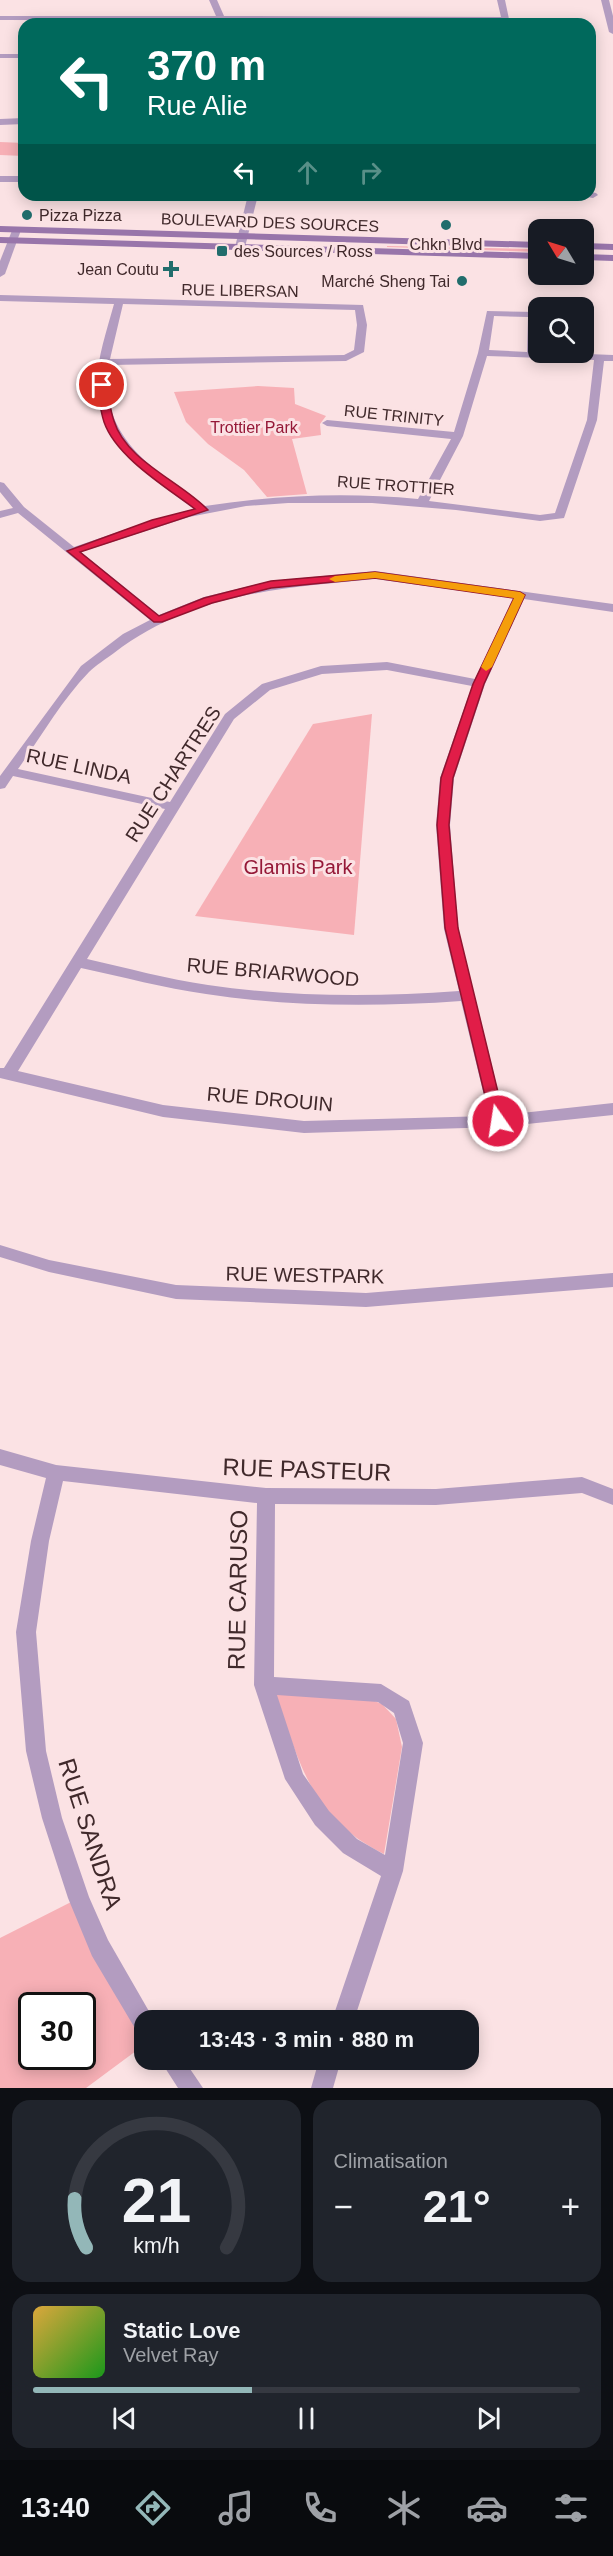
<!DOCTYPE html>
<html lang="fr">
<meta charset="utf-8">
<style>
:root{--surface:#171b24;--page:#20242c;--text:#f1f3f6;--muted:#9ea1a6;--line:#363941;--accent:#93b7b8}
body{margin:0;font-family:Helvetica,sans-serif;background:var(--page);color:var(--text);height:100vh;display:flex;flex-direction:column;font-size:22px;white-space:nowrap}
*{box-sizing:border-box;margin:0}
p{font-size:20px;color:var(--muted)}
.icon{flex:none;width:33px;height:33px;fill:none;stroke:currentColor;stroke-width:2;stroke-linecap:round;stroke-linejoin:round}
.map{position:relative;height:2088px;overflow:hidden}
.panel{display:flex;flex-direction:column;gap:12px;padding:12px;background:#0d0f14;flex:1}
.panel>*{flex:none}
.guide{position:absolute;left:18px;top:18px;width:578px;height:183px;border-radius:18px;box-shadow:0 3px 15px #0003;background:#00695c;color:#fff;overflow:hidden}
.needle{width:39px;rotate:308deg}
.fabs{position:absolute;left:528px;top:219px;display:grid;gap:12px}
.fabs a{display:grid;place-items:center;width:66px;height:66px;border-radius:12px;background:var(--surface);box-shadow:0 3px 15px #0003;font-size:30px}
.speed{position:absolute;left:18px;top:1992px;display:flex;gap:12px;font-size:30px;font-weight:700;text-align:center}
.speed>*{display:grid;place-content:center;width:78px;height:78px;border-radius:50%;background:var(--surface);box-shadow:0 3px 15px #0003;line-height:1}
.speed .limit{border:3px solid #111;border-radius:9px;background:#fff;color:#111}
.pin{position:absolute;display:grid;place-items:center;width:51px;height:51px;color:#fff;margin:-26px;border:3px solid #fff;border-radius:50%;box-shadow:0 2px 6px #0007}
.me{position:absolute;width:66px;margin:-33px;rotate:347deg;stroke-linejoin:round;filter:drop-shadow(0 0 4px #0008)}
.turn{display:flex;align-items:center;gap:21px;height:126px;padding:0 30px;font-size:27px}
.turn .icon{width:78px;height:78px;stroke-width:2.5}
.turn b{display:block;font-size:42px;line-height:51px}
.lanes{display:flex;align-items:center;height:57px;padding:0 30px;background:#0003;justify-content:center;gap:30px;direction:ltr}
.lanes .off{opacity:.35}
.big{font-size:45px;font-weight:600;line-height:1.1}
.panel .widget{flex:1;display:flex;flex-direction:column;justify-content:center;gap:9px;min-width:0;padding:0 21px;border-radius:18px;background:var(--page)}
.panel .dial{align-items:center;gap:0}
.dial svg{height:156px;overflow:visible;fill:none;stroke:var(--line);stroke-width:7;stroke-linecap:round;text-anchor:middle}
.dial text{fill:var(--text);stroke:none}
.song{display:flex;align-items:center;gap:18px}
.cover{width:72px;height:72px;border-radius:9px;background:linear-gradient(135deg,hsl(40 70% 55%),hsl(120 70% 35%))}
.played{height:6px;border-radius:3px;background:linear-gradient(90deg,var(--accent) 40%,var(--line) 40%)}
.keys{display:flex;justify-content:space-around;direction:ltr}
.heat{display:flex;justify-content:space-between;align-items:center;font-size:33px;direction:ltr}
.panel .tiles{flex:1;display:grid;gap:12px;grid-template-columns:1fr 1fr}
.widget:last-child{grid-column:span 2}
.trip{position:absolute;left:134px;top:2010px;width:345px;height:60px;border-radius:18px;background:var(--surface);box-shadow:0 3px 15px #0003;font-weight:600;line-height:60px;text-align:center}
.tabs{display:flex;height:96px;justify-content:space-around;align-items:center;background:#090b0e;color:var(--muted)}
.tabs .icon{width:42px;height:42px}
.tabs .selected{color:var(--accent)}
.tabs b{font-size:27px;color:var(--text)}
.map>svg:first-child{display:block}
.green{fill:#f7b0b6;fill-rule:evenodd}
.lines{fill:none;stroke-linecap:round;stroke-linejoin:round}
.minor{fill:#b39cc0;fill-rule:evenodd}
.tertiary{fill:#b39cc0;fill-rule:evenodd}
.secondary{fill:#9875aa;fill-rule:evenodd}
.route{fill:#e11d48;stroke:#92132f;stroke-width:1.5}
.slow{fill:#f59e0b}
.poi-dot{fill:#216d6c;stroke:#fbe2e4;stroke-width:2}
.labels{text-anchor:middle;stroke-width:6;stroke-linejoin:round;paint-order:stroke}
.far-poi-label{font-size:16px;fill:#40292b;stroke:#fbe2e4;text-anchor:start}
.far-street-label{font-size:16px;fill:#40292b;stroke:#fbe2e4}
.far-park-label{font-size:16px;fill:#951837;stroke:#fbe2e4}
.street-label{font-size:20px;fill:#40292b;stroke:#fbe2e4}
.park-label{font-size:20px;fill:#951837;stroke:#fbe2e4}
.near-street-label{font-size:24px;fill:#40292b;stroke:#fbe2e4}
</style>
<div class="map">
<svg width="613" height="2088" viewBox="0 0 613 2088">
<rect width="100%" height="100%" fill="#fbe2e4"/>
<g class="green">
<polygon points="0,142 24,143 24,156 0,155"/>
<polygon points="387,246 538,249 538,252 387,247"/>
<polygon points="258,386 294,388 295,404 326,416 320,424 321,435 292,439 307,494 267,497 244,470 208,444 186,422 174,392"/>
<polygon points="372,714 354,935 195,916 313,724"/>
<path d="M275 1691 367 1698 382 1704 396 1719 402 1747 384 1854C311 1818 299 1763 275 1691Z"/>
<path d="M79 1898 144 2022V2045L86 2088H0V1938ZM32 2006H82V2056H32Z"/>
</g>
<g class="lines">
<g class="minor">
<polygon points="209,0 217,0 224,16 501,17 497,0 505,0 509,19 505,21 0,20 0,16 216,16"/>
<polygon points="601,0 609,0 613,16 613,34 609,32"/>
<rect x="0" y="54" width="24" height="4"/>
<polygon points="24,118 24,124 0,125 0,119"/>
<rect x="0" y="176" width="24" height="6"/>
<polygon points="590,192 596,193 598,195 593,198 587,197 585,195 590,195"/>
<polygon points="248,195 258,195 245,247 240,250 235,247"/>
<polygon points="13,228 21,230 5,274 0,277 0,261"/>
<path d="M0 295 363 305 367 325 364 352 346 361 109 365C98 438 154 469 205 506 276 495 347 492 418 499L451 439 327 426 322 423 327 420 454 432 478 353 487 311 536 312 537 352 613 355V361H604L597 420 564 518 540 521 456 510 372 503H288L246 506 189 517 81 552 159 615 204 597 271 581 375 571 613 604V612L524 599 485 684 454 778 450 825 458 929 504 1115 613 1103V1115L498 1127 304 1133 163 1117 0 1078V1068H4L165 809 13 776 5 788 0 789V776L81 666 123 634 150 620 18 513 0 518V511L13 508 0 492V482L4 483 24 507 74 547 150 521 194 509C151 477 97 444 97 384 97 358 107 330 114 304L0 301ZM123 304 355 310 357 325 354 350 344 355 110 359ZM494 316 528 317 527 352 489 350ZM487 356 594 360 587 420 555 513 540 515 429 501 463 436ZM375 579 513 598 475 679 387 662 321 666 262 684 225 714 170 802 18 769C41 737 61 701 89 672 96 665 106 659 114 653 192 593 281 588 375 579ZM387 670 472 686 440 778 436 825 444 929 459 991C375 997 291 997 208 985 167 979 127 968 87 959L234 719 270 690 322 674ZM81 968C123 977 164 988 206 994 291 1007 377 1007 461 1001L489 1116 304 1121 163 1105 18 1071Z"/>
<path d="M0 1449 56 1465 266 1488 436 1489 582 1477 613 1489V1505L582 1493 436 1505 275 1504 274 1677 381 1684 409 1701 423 1743 403 1871 354 2020H332L381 1876 343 1853 315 1825 285 1779 254 1685 257 1503 63 1481 49 1541 36 1632 46 1751 62 1818 89 1897 108 1940 154 2020H144V2033L136 2030 92 1956 68 1898 42 1818 26 1751 16 1632 31 1541 46 1478 0 1465ZM277 1695 378 1702 394 1713 403 1743 385 1855 357 1839 329 1811 303 1774Z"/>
<polygon points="160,2060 184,2060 203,2088 178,2088"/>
<polygon points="319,2060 341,2060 333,2088 311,2088"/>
</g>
<polygon class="tertiary" points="0,1245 49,1260 176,1285 366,1293 613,1273 613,1287 366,1307 176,1299 49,1272 0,1257"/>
<g class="secondary">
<polygon points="0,226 538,242 538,248 0,232"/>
<polygon points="0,237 538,253 538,259 0,243"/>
<polygon points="584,243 613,244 613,250 584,249"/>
<polygon points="584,254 613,255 613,261 584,260"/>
</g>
</g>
<path class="route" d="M102 382 106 385C109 397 110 410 114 421 126 461 182 482 208 510L80 552 159 616 204 598 271 581 375 572 520 592 525 595 484 684 453 778 449 825 458 928 505 1121 503 1125 498 1127 491 1121 445 928 437 825 441 778 473 684 514 598 375 578 271 588 212 603 162 622H154L67 551 152 520 195 509C166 487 116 457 104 422 100 410 99 397 97 385Z"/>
<polygon class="slow" points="375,572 520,592 525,595 492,667 486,671 481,667 514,598 375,578 335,582 329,579 335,576"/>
<g class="poi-dot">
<circle cx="27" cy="215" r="6"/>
<circle cx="446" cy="225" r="6"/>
<rect x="216" y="245" width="12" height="12" rx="3"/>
<path d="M168 260h6v6h6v6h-6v6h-6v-6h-6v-6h6z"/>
<circle cx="462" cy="281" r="6"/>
</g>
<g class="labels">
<g class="far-poi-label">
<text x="39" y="221">Pizza Pizza</text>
<text x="446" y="250" text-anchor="middle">Chkn Blvd</text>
<text x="234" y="257">des Sources / Ross</text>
<text x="159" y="275" text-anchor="end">Jean Coutu</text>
<text x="450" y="287" text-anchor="end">Marché Sheng Tai</text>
</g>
<g class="far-street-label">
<text transform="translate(270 222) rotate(2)" y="6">BOULEVARD DES SOURCES</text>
<text transform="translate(240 290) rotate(1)" y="6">RUE LIBERSAN</text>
<text transform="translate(394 415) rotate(6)" y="6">RUE TRINITY</text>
<text transform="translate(396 485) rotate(4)" y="6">RUE TROTTIER</text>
</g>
<g class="far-park-label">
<text x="254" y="433">Trottier Park</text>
</g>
<g class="street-label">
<text transform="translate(79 766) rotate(12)" y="7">RUE LINDA</text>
<text transform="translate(173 774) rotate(-57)" y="7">RUE CHARTRES</text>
<text transform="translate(273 972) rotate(5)" y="7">RUE BRIARWOOD</text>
<text transform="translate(270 1099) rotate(5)" y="7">RUE DROUIN</text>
<text transform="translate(305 1275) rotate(1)" y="7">RUE WESTPARK</text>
</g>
<g class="park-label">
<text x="298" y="874">Glamis Park</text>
</g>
<g class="near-street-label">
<text transform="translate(307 1470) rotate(2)" y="8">RUE PASTEUR</text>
<text transform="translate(238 1590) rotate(-89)" y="8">RUE CARUSO</text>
<text transform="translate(90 1834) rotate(72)" y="8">RUE SANDRA</text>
</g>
</g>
</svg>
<div class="fabs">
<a><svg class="needle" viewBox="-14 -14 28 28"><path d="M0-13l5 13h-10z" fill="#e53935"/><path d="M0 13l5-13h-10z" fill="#9ea1a6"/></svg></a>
<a><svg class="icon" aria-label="search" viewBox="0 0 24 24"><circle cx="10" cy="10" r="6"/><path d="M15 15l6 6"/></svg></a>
</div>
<div class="speed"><div class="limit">30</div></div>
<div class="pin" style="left:102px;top:385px;background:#d93025"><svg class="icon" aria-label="arrive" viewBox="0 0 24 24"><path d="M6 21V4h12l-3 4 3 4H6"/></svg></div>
<svg class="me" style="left:498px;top:1121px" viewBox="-20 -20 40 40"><circle r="17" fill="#e11d48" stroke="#fff" stroke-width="3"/><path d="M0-11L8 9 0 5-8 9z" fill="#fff"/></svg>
<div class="trip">13:43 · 3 min · 880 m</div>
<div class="guide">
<div class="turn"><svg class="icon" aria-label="left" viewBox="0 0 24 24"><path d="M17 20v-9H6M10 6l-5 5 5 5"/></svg><div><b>370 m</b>Rue Alie</div></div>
<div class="lanes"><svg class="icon" aria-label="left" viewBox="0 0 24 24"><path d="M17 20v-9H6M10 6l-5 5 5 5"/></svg><svg class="icon off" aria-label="ahead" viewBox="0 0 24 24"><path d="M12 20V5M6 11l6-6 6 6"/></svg><svg class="icon off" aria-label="right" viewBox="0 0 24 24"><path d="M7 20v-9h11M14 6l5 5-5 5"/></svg></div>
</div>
</div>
<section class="panel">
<div class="tiles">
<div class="widget dial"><svg viewBox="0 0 100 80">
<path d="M14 69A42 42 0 1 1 86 69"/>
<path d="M14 69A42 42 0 0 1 8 44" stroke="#93b7b8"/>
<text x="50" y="56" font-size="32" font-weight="700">21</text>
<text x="50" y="72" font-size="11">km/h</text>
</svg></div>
<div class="widget"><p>Climatisation</p>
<div class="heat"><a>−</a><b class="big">21°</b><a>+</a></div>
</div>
<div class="widget">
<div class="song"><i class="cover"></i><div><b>Static Love</b><p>Velvet Ray</p></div></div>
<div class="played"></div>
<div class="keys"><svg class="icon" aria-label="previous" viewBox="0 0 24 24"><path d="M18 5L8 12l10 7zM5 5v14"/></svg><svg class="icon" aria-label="pause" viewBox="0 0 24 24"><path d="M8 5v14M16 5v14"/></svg><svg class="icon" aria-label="next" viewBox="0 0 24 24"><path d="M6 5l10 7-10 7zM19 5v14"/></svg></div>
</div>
</div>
</section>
<nav class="tabs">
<b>13:40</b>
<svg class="icon selected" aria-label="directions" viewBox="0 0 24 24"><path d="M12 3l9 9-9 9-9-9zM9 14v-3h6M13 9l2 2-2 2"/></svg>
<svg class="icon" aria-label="music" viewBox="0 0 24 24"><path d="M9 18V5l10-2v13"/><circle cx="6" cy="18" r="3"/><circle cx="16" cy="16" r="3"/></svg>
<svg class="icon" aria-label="phone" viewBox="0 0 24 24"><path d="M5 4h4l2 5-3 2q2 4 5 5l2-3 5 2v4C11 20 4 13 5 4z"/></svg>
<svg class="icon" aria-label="climate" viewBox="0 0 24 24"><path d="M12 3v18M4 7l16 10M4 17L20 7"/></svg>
<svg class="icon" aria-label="car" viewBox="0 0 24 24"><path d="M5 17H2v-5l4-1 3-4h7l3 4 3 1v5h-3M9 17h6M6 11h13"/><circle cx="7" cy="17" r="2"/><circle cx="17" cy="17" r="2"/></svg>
<svg class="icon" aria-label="filters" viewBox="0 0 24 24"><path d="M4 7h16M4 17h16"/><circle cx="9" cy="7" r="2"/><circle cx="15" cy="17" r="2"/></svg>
</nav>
